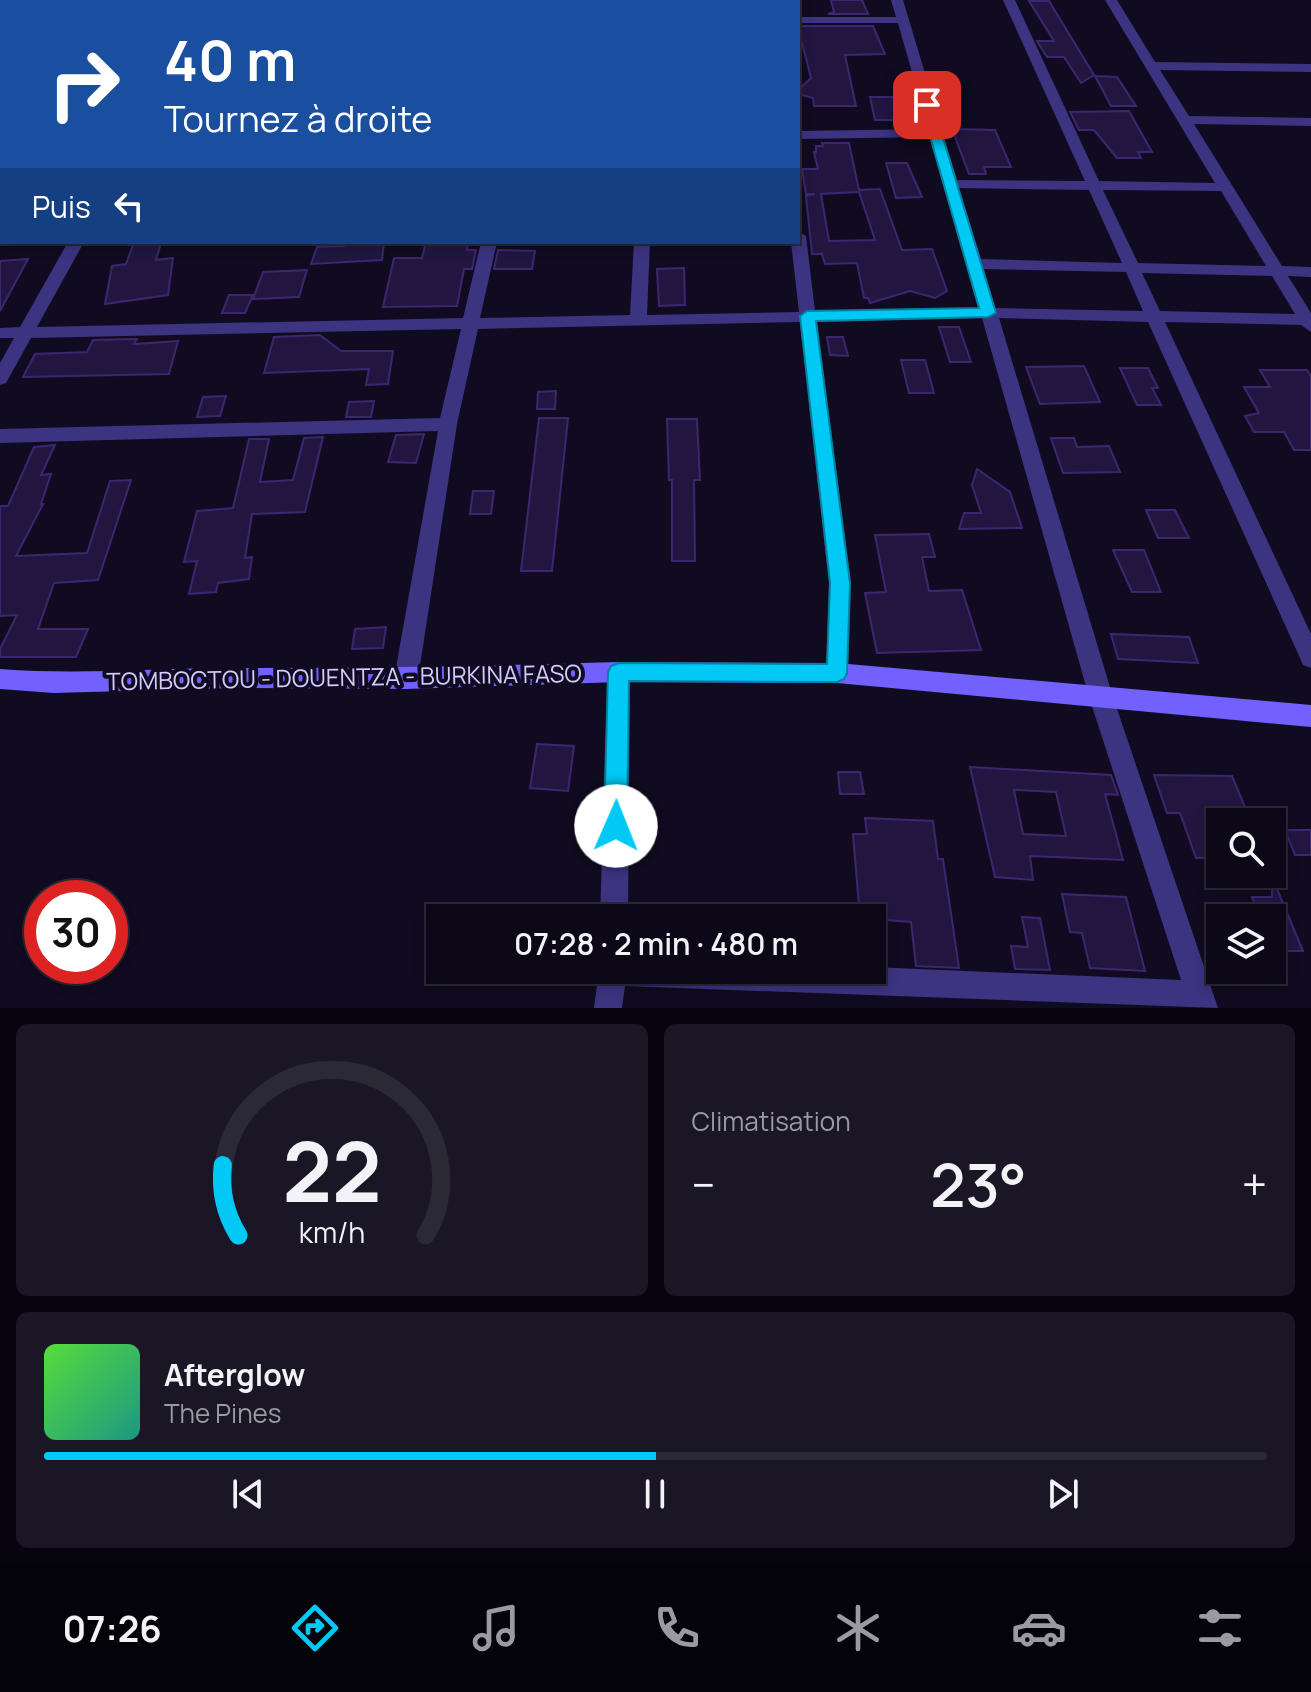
<!DOCTYPE html>
<html lang="fr">
<meta charset="utf-8">
<style>
:root{--surface:#0c0818;--page:#1a1625;--text:#f1f3f6;--muted:#9a9aa2;--line:#2c2937;--accent:#00c9f5}
body{margin:0;font-family:Manrope,sans-serif;background:var(--page);color:var(--text);height:100vh;display:flex;flex-direction:column;font-size:30px;white-space:nowrap}
*{box-sizing:border-box;margin:0}
p{font-size:26px;color:var(--muted)}
.icon{flex:none;width:44px;height:44px;fill:none;stroke:currentColor;stroke-width:2;stroke-linecap:round;stroke-linejoin:round}
.map{position:relative;height:1008px;overflow:hidden}
.sheet{display:flex;flex-direction:column;gap:16px;padding:16px;background:#07040d;flex:1}
.sheet>*{flex:none}
.guide{position:absolute;left:0px;top:0px;width:800px;height:244px;box-shadow:0 4px 12px #0003,0 0 0 2px var(--line);background:#1a4fa0;color:#fff;overflow:hidden}
.buttons{position:absolute;left:1206px;top:808px;display:grid;gap:16px}
.buttons a{display:grid;place-items:center;width:80px;height:80px;border-radius:0px;background:var(--surface);box-shadow:0 4px 12px #0003,0 0 0 2px var(--line);font-size:40px}
.speed{position:absolute;left:24px;top:880px;display:flex;gap:16px;font-size:40px;font-weight:700;text-align:center}
.speed>*{display:grid;place-content:center;width:104px;height:104px;border-radius:50%;background:var(--surface);box-shadow:0 4px 12px #0003,0 0 0 2px var(--line);line-height:1}
.speed .limit{border:12px solid #d22;background:#fff;color:#111}
.pin{position:absolute;display:grid;place-items:center;width:68px;height:68px;color:#fff;margin:-34px;border-radius:16px;box-shadow:0 4px 12px #0006}
.me{position:absolute;width:88px;margin:-44px;rotate:1deg;stroke-linejoin:round;filter:drop-shadow(0 0 6px #0008)}
.turn{display:flex;align-items:center;gap:28px;height:168px;padding:0 32px;font-size:36px}
.turn .icon{width:104px;height:104px;stroke-width:2.5}
.turn b{display:block;font-size:56px;line-height:68px}
.then{display:flex;align-items:center;height:76px;padding:0 32px;background:#0003;gap:16px;font-size:30px}
.big{font-size:60px;font-weight:600;line-height:1.1}
.sheet .tile{flex:1;display:flex;flex-direction:column;justify-content:center;gap:12px;min-width:0;padding:0 28px;border-radius:12px;background:var(--page)}
.sheet .dial{align-items:center;gap:0}
.dial svg{height:208px;overflow:visible;fill:none;stroke:var(--line);stroke-width:7;stroke-linecap:round;text-anchor:middle}
.dial text{fill:var(--text);stroke:none}
.song{display:flex;align-items:center;gap:24px}
.cover{width:96px;height:96px;border-radius:12px;background:linear-gradient(135deg,hsl(110 70% 55%),hsl(170 70% 35%))}
.played{height:8px;border-radius:4px;background:linear-gradient(90deg,var(--accent) 50%,var(--line) 50%)}
.keys{display:flex;justify-content:space-around;direction:ltr}
.heat{display:flex;justify-content:space-between;align-items:center;font-size:44px;direction:ltr}
.sheet .tiles{flex:1;display:grid;gap:16px;grid-template-columns:1fr 1fr}
.tile:last-child{grid-column:span 2}
.trip{position:absolute;left:426px;top:904px;width:460px;height:80px;border-radius:0px;background:var(--surface);box-shadow:0 4px 12px #0003,0 0 0 2px var(--line);font-weight:600;line-height:80px;text-align:center}
.menu{display:flex;height:128px;justify-content:space-around;align-items:center;background:#05030a;color:var(--muted)}
.menu .icon{width:56px;height:56px}
.menu .selected{color:var(--accent)}
.menu b{font-size:36px;color:var(--text)}
.map>svg:first-child{display:block}
.building{fill:#221641;stroke:#3b276f;stroke-width:2;fill-rule:evenodd}
.lines{fill:none;stroke-linecap:round;stroke-linejoin:round}
.minor{fill:#3c3381;fill-rule:evenodd}
.secondary{fill:#7161ff;fill-rule:evenodd}
.route{fill:#00c9f5;stroke:#00839f;stroke-width:2}
.labels{text-anchor:middle;stroke-width:8;stroke-linejoin:round;paint-order:stroke}
.street-label{font-size:24px;fill:#d4caff;stroke:#100b20}
</style>
<div class="map">
<svg width="1311" height="1008" viewBox="0 0 1311 1008">
<rect width="100%" height="100%" fill="#100b20"/>
<g class="building">
<polygon points="831,0 862,0 868,14 828,14 834,12"/>
<polygon points="1029,1 1049,1 1094,75 1081,83 1064,57 1047,57 1037,41 1054,41"/>
<polygon points="798,26 873,26 885,54 845,55 856,106 814,106 813,98 798,94 798,90 811,78 802,43 798,43"/>
<polygon points="1095,76 1117,77 1136,106 1111,106"/>
<polygon points="870,97 893,97 899,120 875,120"/>
<polygon points="1129,111 1152,152 1138,152 1141,158 1117,158 1094,130 1079,130 1070,112"/>
<polygon points="952,129 995,130 1011,167 984,167 986,174 969,174"/>
<path d="M822 143H849L859 190 880 189 902 250 932 249 947 291 935 298 910 291 870 303 868 298H864L857 263 825 264 822 254H812L806 196 815 194H806L802 169H818L814 152H816V146H823ZM859 192 875 240 829 241 821 194Z"/>
<polygon points="886,163 907,163 922,197 896,198"/>
<polygon points="345,242 384,242 382,260 311,264 317,247 344,246"/>
<polygon points="426,242 468,242 467,250 476,250 472,269 464,269 457,306 383,307 394,258 422,258"/>
<polygon points="161,243 156,260 173,258 168,295 105,304 112,266 126,264 133,245"/>
<polygon points="498,250 535,251 532,269 494,269"/>
<polygon points="28,259 0,311 0,261"/>
<polygon points="684,268 685,305 659,306 657,269"/>
<polygon points="307,270 299,297 253,299 263,272"/>
<polygon points="229,295 253,295 245,313 222,313"/>
<polygon points="939,327 959,327 971,362 950,362"/>
<polygon points="320,335 341,351 393,351 388,384 366,385 369,369 264,373 274,337"/>
<polygon points="827,337 843,337 848,356 830,355"/>
<polygon points="137,339 134,344 178,341 169,374 23,377 35,354 87,352 93,340"/>
<polygon points="901,360 925,360 934,393 909,393"/>
<polygon points="1084,366 1100,402 1040,404 1026,367"/>
<polygon points="1120,368 1148,368 1158,388 1152,388 1161,405 1137,405"/>
<polygon points="1260,370 1307,370 1311,376 1311,450 1294,450 1284,432 1254,432 1245,416 1259,413 1244,387 1270,387"/>
<polygon points="556,391 555,409 537,409 538,392"/>
<polygon points="226,396 220,416 197,417 203,397"/>
<polygon points="374,401 371,417 346,417 349,402"/>
<polygon points="539,418 568,418 552,571 521,571"/>
<polygon points="667,419 697,419 700,480 694,480 695,561 672,561 672,480 669,480"/>
<polygon points="424,434 416,463 388,462 396,435"/>
<polygon points="323,437 305,512 252,514 245,558 252,557 249,579 218,583 216,592 189,594 197,561 184,562 197,511 233,508 249,439 269,439 260,482 293,480 304,438"/>
<polygon points="1051,438 1074,438 1077,447 1109,446 1120,472 1063,473"/>
<polygon points="55,445 41,475 51,474 41,504 43,504 16,556 87,553 110,481 131,480 98,580 54,583 38,629 88,629 76,657 0,657 0,649 17,615 0,616 0,506 8,506 34,447"/>
<polygon points="977,469 1010,492 1022,528 959,529 964,513 981,513 972,485"/>
<polygon points="473,491 494,491 491,514 470,514"/>
<polygon points="1146,510 1175,510 1189,538 1158,538"/>
<polygon points="929,534 935,557 922,557 929,591 962,590 981,650 877,653 865,593 886,592 875,535"/>
<polygon points="1113,550 1144,550 1161,592 1132,592"/>
<polygon points="386,627 383,648 352,649 355,629"/>
<polygon points="1111,634 1189,637 1198,663 1118,659"/>
<polygon points="537,744 574,746 568,791 530,788"/>
<path d="M970 767 1111 775 1118 795 1105 794 1123 860 1030 856 1033 880 995 877ZM1014 790 1056 792 1066 836 1023 834Z"/>
<polygon points="838,772 860,772 864,794 840,794"/>
<polygon points="1154,775 1232,776 1247,812 1237,812 1241,822 1220,822 1220,858 1196,858 1180,813 1167,813"/>
<polygon points="865,818 933,821 938,859 943,859 959,968 916,966 911,922 860,918 853,834 867,834"/>
<polygon points="1285,830 1311,830 1311,855 1295,855"/>
<polygon points="1272,877 1303,951 1272,951 1272,918 1260,918 1252,897 1272,897"/>
<polygon points="1062,894 1126,897 1145,971 1090,968 1082,933 1070,932"/>
<polygon points="1022,917 1040,918 1050,970 1015,969 1011,946 1028,947"/>
</g>
<g class="lines">
<g class="minor">
<polygon points="15,0 27,0 13,2"/>
<polygon points="207,0 219,0 206,2"/>
<polygon points="646,0 658,0 645,2"/>
<rect x="772" y="0" width="12" height="2"/>
<path d="M891 0H903L957 180 1085 181 1003 0H1015L1099 181 1215 183 1105 0H1117L1155 62 1311 64V72L1160 70 1189 116 1311 118V126L1194 124 1282 266 1311 267V277L1288 276 1311 313V332L1301 325 1165 322 1311 634V668L1303 665 1300 658 1148 322 999 318 1113 697 1218 1008 625 986 622 1008H594L599 970H872V967L1181 980 1089 697 982 318 817 322 851 583 848 673 845 680 837 683 829 680 826 673 829 583 800 322 478 329 457 424 418 679 414 686 406 689 398 686 394 679 438 431 0 443V429L440 418 461 329 31 338 6 383 0 385V363L14 338H0V328L20 327 68 242H84L37 327 463 318 481 242H497L480 318 630 315 634 242H650L647 315 799 312 791 242H798V231L806 236 815 311 979 308 930 137 798 139V131L928 129 898 23H798V17H896ZM959 188 1089 190 1122 263 981 259ZM1103 190 1221 191 1266 266 1138 263ZM984 269 1126 272 1143 311 995 308ZM1142 273 1272 276 1295 314 1160 311Z"/>
<polygon points="0,19 2,19 0,28"/>
<rect x="0" y="89" width="2" height="8"/>
<rect x="0" y="151" width="2" height="8"/>
<rect x="0" y="230" width="2" height="10"/>
<polygon points="619,662 627,665 630,672 628,918 600,918 608,672 611,665"/>
</g>
<path class="secondary" d="M619 662 837 663 1311 705V727L837 683 619 682 406 689 234 688 54 693 0 689V669C79 675 157 668 237 668 364 668 491 666 619 662Z"/>
</g>
<polygon class="route" points="927,101 933,105 996,313 988,317 816,321 850,583 847,673 844,679 837,682 629,681 627,826 624,834 616,837 607,834 604,826 608,672 611,666 619,663 827,664 830,583 800,316 807,311 979,308 921,105"/>
<g class="labels">
<g class="street-label">
<text transform="translate(344 678) rotate(-1)" y="8">TOMBOCTOU - DOUENTZA - BURKINA FASO</text>
</g>
</g>
</svg>
<div class="buttons">
<a><svg class="icon" aria-label="search" viewBox="0 0 24 24"><circle cx="10" cy="10" r="6"/><path d="M15 15l6 6"/></svg></a>
<a><svg class="icon" aria-label="layers" viewBox="0 0 24 24"><path d="M12 4l9 5-9 5-9-5zM3 14l9 5 9-5"/></svg></a>
</div>
<div class="speed"><div class="limit">30</div></div>
<div class="pin" style="left:927px;top:105px;background:#d93025"><svg class="icon" aria-label="arrive" viewBox="0 0 24 24"><path d="M6 21V4h12l-3 4 3 4H6"/></svg></div>
<svg class="me" style="left:616px;top:826px" viewBox="-20 -20 40 40"><circle r="19" fill="#fff"/><path d="M0-13L10 11 0 6-10 11z" fill="#00c9f5"/></svg>
<div class="trip">07:28 · 2 min · 480 m</div>
<div class="guide">
<div class="turn"><svg class="icon" aria-label="right" viewBox="0 0 24 24"><path d="M7 20v-9h11M14 6l5 5-5 5"/></svg><div><b>40 m</b>Tournez à droite</div></div>
<div class="then">Puis<svg class="icon" aria-label="left" viewBox="0 0 24 24"><path d="M17 20v-9H6M10 6l-5 5 5 5"/></svg></div>
</div>
</div>
<section class="sheet">
<div class="tiles">
<div class="tile dial"><svg viewBox="0 0 100 80">
<path d="M14 69A42 42 0 1 1 86 69"/>
<path d="M14 69A42 42 0 0 1 8 42" stroke="#00c9f5"/>
<text x="50" y="56" font-size="32" font-weight="700">22</text>
<text x="50" y="72" font-size="11">km/h</text>
</svg></div>
<div class="tile"><p>Climatisation</p>
<div class="heat"><a>−</a><b class="big">23°</b><a>+</a></div>
</div>
<div class="tile">
<div class="song"><i class="cover"></i><div><b>Afterglow</b><p>The Pines</p></div></div>
<div class="played"></div>
<div class="keys"><svg class="icon" aria-label="previous" viewBox="0 0 24 24"><path d="M18 5L8 12l10 7zM5 5v14"/></svg><svg class="icon" aria-label="pause" viewBox="0 0 24 24"><path d="M8 5v14M16 5v14"/></svg><svg class="icon" aria-label="next" viewBox="0 0 24 24"><path d="M6 5l10 7-10 7zM19 5v14"/></svg></div>
</div>
</div>
</section>
<nav class="menu">
<b>07:26</b>
<svg class="icon selected" aria-label="directions" viewBox="0 0 24 24"><path d="M12 3l9 9-9 9-9-9zM9 14v-3h6M13 9l2 2-2 2"/></svg>
<svg class="icon" aria-label="music" viewBox="0 0 24 24"><path d="M9 18V5l10-2v13"/><circle cx="6" cy="18" r="3"/><circle cx="16" cy="16" r="3"/></svg>
<svg class="icon" aria-label="phone" viewBox="0 0 24 24"><path d="M5 4h4l2 5-3 2q2 4 5 5l2-3 5 2v4C11 20 4 13 5 4z"/></svg>
<svg class="icon" aria-label="climate" viewBox="0 0 24 24"><path d="M12 3v18M4 7l16 10M4 17L20 7"/></svg>
<svg class="icon" aria-label="car" viewBox="0 0 24 24"><path d="M5 17H2v-5l4-1 3-4h7l3 4 3 1v5h-3M9 17h6M6 11h13"/><circle cx="7" cy="17" r="2"/><circle cx="17" cy="17" r="2"/></svg>
<svg class="icon" aria-label="filters" viewBox="0 0 24 24"><path d="M4 7h16M4 17h16"/><circle cx="9" cy="7" r="2"/><circle cx="15" cy="17" r="2"/></svg>
</nav>
